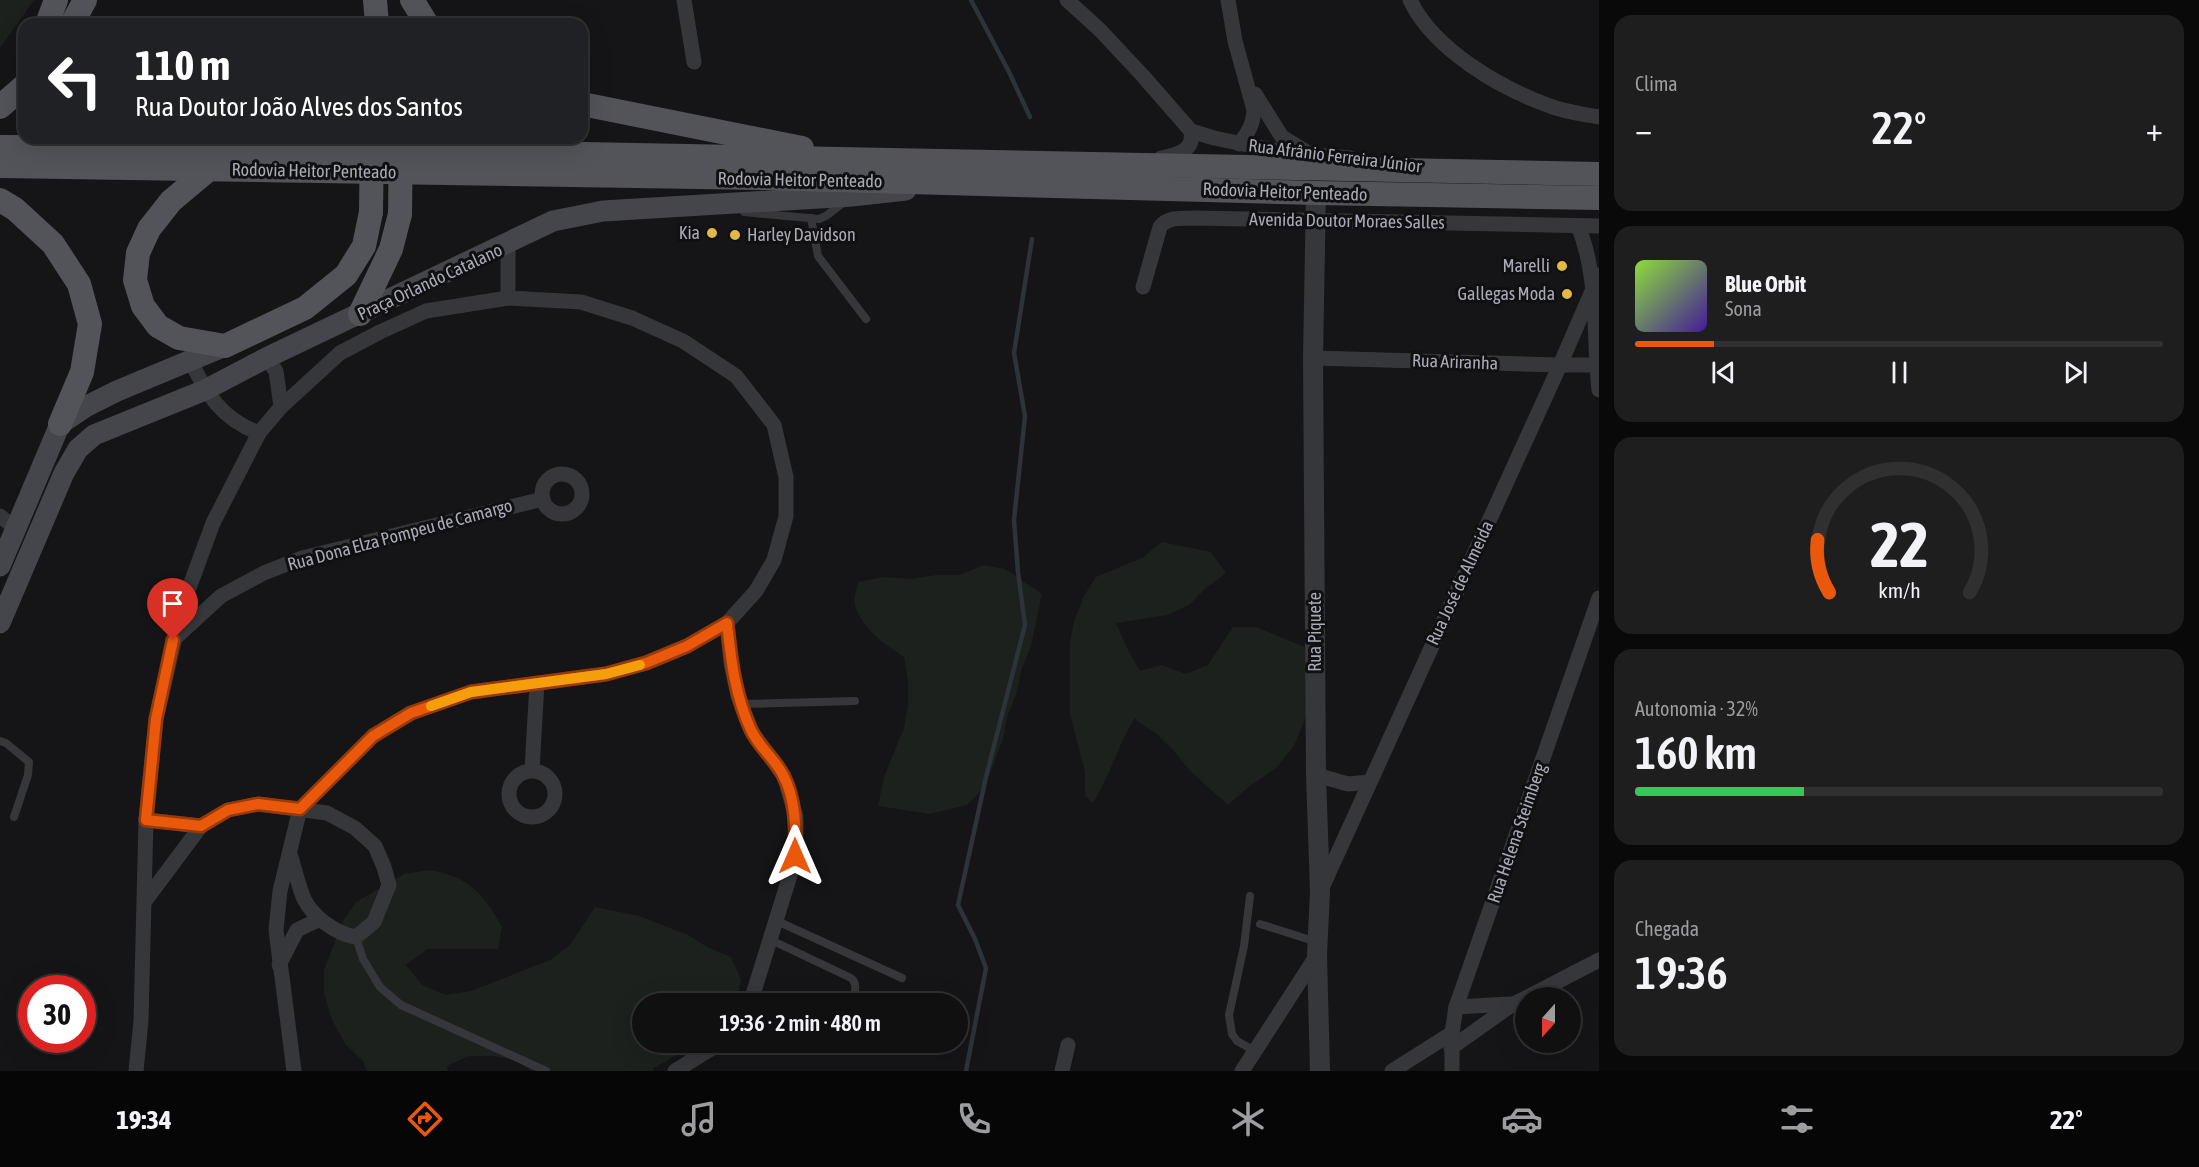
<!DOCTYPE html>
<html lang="pt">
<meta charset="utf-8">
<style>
:root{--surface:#101011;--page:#1e1e1f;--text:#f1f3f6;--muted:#9c9d9f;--line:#303031;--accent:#ea580c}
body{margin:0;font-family:"Asap Condensed",sans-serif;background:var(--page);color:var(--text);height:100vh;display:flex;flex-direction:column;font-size:22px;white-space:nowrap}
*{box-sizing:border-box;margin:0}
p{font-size:20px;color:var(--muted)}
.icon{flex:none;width:33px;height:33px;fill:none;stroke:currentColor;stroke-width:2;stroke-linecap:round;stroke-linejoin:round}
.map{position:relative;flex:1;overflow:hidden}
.side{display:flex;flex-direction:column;gap:15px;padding:15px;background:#090909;width:600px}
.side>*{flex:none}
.hud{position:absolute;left:18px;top:18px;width:570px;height:126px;border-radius:18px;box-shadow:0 6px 24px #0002,0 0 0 2px var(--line);background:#202124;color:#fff;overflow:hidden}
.needle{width:39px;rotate:201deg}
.tools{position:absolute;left:1515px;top:987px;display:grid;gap:12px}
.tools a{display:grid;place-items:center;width:66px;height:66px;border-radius:50%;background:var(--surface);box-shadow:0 6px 24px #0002,0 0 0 2px var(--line);font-size:30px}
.speed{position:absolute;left:18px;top:975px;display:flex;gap:12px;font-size:30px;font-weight:700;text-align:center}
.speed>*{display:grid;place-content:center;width:78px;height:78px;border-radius:50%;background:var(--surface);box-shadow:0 6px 24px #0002,0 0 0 2px var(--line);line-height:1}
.speed .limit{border:9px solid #d22;background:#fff;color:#111}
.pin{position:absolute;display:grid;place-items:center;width:51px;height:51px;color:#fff;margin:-62px -26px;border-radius:50% 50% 50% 0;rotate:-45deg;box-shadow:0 0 6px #0007}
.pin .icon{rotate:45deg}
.me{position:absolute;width:66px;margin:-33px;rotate:0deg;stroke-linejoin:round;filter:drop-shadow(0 0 4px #0008)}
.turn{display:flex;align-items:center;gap:21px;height:126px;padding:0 18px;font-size:27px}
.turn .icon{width:78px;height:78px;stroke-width:2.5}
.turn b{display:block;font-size:42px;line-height:51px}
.big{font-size:45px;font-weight:600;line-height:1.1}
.side .card{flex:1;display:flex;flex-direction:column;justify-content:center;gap:9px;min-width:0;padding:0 21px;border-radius:18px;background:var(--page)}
.side .dial{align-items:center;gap:0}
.dial svg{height:156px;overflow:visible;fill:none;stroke:var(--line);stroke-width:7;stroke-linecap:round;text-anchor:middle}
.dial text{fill:var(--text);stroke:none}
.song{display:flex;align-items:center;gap:18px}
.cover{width:72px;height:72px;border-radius:9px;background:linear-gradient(135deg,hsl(90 70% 55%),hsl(260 70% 35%))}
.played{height:6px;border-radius:3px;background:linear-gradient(90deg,var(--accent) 15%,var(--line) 15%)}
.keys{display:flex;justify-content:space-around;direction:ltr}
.heat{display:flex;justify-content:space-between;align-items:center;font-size:33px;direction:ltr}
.charge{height:9px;border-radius:4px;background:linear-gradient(90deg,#34c759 32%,var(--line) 0)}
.trip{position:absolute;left:632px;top:993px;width:336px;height:60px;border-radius:30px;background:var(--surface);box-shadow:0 6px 24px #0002,0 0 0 2px var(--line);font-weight:600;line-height:60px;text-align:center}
.dock{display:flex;height:96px;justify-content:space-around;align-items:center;background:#060607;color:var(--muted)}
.dock .icon{width:42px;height:42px}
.dock .current{color:var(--accent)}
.dock b{font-size:27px;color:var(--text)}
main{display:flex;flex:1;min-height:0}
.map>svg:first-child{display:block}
.green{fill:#1c211d}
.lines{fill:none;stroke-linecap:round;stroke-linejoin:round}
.stream{stroke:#2c3339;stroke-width:4.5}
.service{stroke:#36373b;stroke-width:8}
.minor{stroke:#36373b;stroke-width:15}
.tertiary{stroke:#36373b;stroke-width:20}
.secondary{stroke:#45464b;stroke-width:21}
.primary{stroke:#53545a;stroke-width:24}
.primary-bridge{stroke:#53545a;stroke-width:24}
.route-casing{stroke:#983908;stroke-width:15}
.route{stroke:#ea580c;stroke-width:10}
.slow{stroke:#f59e0b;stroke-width:10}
.poi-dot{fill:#e2b942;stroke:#101012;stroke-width:2}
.labels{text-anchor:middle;stroke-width:6;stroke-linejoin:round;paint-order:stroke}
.street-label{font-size:18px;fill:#a8abb6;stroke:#101012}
.poi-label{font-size:18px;fill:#a8abb6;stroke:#101012;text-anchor:end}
</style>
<main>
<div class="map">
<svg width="1599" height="1071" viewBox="0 0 1599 1071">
<rect width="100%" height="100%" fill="#151517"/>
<g class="green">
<polygon points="0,0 34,0 0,48"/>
<path d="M1162 542 1211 552 1226 573 1206 588 1189 605 1167 615 1116 623 1126 646 1140 671 1161 665 1186 674 1208 665 1233 627H1256L1305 647 1314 697 1294 746 1276 768 1250 786 1228 805 1190 771 1174 751 1157 734 1138 722 1135 718C1118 745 1110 776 1093 803L1085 796V772L1070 714V643L1074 621 1084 596 1096 577 1142 558Z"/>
<path d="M983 565 1005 569 1042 594 1031 646 1021 671 1017 692 1007 717 1003 739 984 788 967 805 930 814 878 806 884 777 904 728 908 706V682L904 657C884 644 862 629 855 605 853 599 857 588 858 582L883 577 911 579 936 575H960Z"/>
<path d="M430 870C469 877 483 893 502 927L498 949H427L406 965 422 985 446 995 471 991 550 960 570 945 595 907 639 916 688 935 707 947 731 957 741 980 736 1003 642 1004V1042L711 1043 703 1050 678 1054 654 1068 653 1071H531L515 1060 493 1056H469L447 1066 448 1071H367L363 1061 346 1045 332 1020 324 993V970L343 921 356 902 404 874Z"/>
</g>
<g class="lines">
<g class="stream">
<polyline points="971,0 1009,72 1030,117"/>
<polyline points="966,1071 986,968 975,939 958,905 986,777 1025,625 1018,572 1014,520 1025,416 1014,353 1032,239"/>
</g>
<g class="service">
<polyline points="744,212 819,219 826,216 844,202"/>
<polyline points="811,218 818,256 866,319"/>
<polyline points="741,704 855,701"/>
<polyline points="0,741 6,743 29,762 28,775 14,817"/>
<polyline points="1250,896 1244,946 1229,1015 1232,1034 1237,1041 1255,1051"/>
<polyline points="777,921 902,978"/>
<polyline points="1260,924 1317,942"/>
<polyline points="356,937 363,959 380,987 401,1005 546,1071"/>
<path d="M771 940 851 978C859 985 854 994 851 1004"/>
</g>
<g class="minor">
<polyline points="684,0 694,62"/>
<polyline points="1067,0 1100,30 1143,76 1191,131 1214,138 1282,152 1350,158"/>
<path d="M1228 0 1235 41 1254 110C1253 125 1248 133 1239 144"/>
<path d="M1410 0C1434 50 1500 88 1550 106 1565 112 1583 114 1599 117"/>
<polyline points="1255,94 1282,137 1308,153"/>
<path d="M1161 158C1177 155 1195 151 1191 131"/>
<path d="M1578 226C1599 276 1593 335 1599 390"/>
<polyline points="508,243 508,298"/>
<path d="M1143 287 1160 227C1167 216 1183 219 1195 218L1599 226"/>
<polyline points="266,358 276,371 281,407"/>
<polyline points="1313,358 1560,365 1596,365"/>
<path d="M190 360C207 394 221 419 259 433"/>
<circle cx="562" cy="494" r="20"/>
<polyline points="0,516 15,528"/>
<polyline points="727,623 731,663 738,696 752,732 784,776 796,817 796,856 750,1004"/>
<polyline points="173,640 221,596 264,573 302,558 543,499"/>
<polyline points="532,770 537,683"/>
<circle cx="532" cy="794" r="23"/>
<polyline points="1316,775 1348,784 1369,782"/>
<polyline points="146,820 201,826"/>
<polyline points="1321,890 1560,365 1599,275"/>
<path d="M145 901 201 826 228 810 258 804 327 813 355 828 375 846 384 867 389 885 374 922 356 937C336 934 313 917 304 899 298 885 295 869 290 854"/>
<polyline points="279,965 297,930 320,919"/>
<polyline points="1526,998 1599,960"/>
<polyline points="1456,1007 1510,1004"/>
<polyline points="1451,1048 1513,1004 1526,998"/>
<polyline points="136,1071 141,1021 146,820 156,719 182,607 213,523 259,433 281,407 340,353 380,332 426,311 508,298 581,302 632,318 683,341 736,376 774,425 786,477 786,516 774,560 756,591 727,623 687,646 646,663 606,674 471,692 411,713 373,736 300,809 280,891 276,930 294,1071"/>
<polyline points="675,1071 722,1042"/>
<polyline points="1062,1071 1068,1045"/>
<polyline points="1242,1071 1317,955"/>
<polyline points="1392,1071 1452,1033"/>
<polyline points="1452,1071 1452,1033 1456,1007 1599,598"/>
</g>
<polyline class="tertiary" points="1316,193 1313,358 1316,775 1320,891 1317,955 1320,1071"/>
<g class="secondary">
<polyline points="0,566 60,424 87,406 117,391 225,346"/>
<polyline points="0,623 64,473 78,449 94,435 205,390 266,358 553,221 603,211 852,196 906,190"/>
</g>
<g class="primary">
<polyline points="375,0 377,24"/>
<polyline points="412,0 427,24"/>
<polyline points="47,24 56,0"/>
<polyline points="72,24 85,0"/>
<polyline points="582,104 802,148"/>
<polyline points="0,107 24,86"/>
<polyline points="0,147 227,147 1599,174"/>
<polyline points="0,166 762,178 1316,193 1599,198"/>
<polyline points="208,170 171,201 149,229 138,253 135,280 143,306 158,326 179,338 225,346 305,308 346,275 364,246 371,212"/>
<polyline points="0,200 15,209 53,244 79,284 90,324 82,372 60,424"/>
<polyline points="360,314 391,249 400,214"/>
</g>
<g class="primary-bridge">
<polyline points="371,212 372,138"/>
<polyline points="400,214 401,138"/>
</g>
</g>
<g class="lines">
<g class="route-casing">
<path id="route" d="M173 640 156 719 146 820 201 826 228 810 258 804 300 809 373 736 411 713 471 692 606 674 646 663 687 646 727 623C731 660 735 696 751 730 759 747 775 759 783 775 796 799 796 830 795 856"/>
</g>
<use href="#route" class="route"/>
<polyline class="slow" points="431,706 471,692 606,674 640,665"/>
</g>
<g class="poi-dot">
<circle cx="712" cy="233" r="6"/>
<circle cx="735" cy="235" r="6"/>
<circle cx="1562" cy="266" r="6"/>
<circle cx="1567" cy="294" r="6"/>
</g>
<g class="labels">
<g class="street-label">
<text transform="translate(1335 156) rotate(7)" y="6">Rua Afrânio Ferreira Júnior</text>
<text transform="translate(314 171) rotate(1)" y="6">Rodovia Heitor Penteado</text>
<text transform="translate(800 180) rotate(1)" y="6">Rodovia Heitor Penteado</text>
<text transform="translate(1285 192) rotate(2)" y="6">Rodovia Heitor Penteado</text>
<text transform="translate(1347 221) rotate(1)" y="6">Avenida Doutor Moraes Salles</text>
<text transform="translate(430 282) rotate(-25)" y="6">Praça Orlando Catalano</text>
<text transform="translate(1455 362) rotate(2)" y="6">Rua Ariranha</text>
<text transform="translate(400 535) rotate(-15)" y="6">Rua Dona Elza Pompeu de Camargo</text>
<text transform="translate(1460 583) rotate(-65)" y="6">Rua José de Almeida</text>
<text transform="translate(1315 632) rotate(-90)" y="6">Rua Piquete</text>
<text transform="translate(1517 833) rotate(-71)" y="6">Rua Helena Steimberg</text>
</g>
<g class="poi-label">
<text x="700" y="239">Kia</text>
<text x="747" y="241" text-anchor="start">Harley Davidson</text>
<text x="1550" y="272">Marelli</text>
<text x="1555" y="300">Gallegas Moda</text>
</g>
</g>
</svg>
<div class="tools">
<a><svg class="needle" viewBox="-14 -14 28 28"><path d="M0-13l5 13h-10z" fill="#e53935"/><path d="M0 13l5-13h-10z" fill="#9c9d9f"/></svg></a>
</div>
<div class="speed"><div class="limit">30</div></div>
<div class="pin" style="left:173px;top:640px;background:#d93025"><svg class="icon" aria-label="arrive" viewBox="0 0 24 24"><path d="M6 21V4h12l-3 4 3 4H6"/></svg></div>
<svg class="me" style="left:795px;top:856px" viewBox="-20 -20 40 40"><path d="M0-17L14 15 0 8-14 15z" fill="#ea580c" stroke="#fff" stroke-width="4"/></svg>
<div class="trip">19:36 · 2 min · 480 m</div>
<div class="hud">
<div class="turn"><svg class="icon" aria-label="left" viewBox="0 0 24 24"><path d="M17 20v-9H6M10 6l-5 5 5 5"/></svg><div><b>110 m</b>Rua Doutor João Alves dos Santos</div></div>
</div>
</div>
<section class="side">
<div class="card"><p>Clima</p>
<div class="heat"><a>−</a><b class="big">22°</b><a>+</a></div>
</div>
<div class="card">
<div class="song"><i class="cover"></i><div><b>Blue Orbit</b><p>Sona</p></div></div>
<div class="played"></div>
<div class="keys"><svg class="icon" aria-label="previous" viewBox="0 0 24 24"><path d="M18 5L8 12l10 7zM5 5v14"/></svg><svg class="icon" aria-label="pause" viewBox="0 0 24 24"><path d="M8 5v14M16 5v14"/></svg><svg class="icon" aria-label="next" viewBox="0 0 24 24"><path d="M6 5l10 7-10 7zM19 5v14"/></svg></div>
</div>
<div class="card dial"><svg viewBox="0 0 100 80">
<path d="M14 69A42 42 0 1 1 86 69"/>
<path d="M14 69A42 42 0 0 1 8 42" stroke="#ea580c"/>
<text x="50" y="56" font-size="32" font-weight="700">22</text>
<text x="50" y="72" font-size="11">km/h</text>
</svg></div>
<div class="card"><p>Autonomia · 32%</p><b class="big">160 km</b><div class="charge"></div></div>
<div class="card"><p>Chegada</p><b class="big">19:36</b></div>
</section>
</main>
<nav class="dock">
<b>19:34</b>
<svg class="icon current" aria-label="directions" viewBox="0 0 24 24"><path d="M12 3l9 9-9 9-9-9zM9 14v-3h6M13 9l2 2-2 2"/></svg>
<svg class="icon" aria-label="music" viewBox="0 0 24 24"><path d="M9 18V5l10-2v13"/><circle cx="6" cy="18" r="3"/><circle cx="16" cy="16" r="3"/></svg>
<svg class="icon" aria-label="phone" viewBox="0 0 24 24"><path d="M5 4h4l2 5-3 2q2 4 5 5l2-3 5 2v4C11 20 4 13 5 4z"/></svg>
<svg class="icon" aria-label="climate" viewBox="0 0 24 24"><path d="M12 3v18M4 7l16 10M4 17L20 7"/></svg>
<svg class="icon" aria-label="car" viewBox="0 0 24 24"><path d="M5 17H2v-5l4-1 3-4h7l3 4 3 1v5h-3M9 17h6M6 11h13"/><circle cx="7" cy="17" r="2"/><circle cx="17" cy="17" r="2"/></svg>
<svg class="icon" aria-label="filters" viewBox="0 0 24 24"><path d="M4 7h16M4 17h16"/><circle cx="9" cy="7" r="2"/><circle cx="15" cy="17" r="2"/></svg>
<b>22°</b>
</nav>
